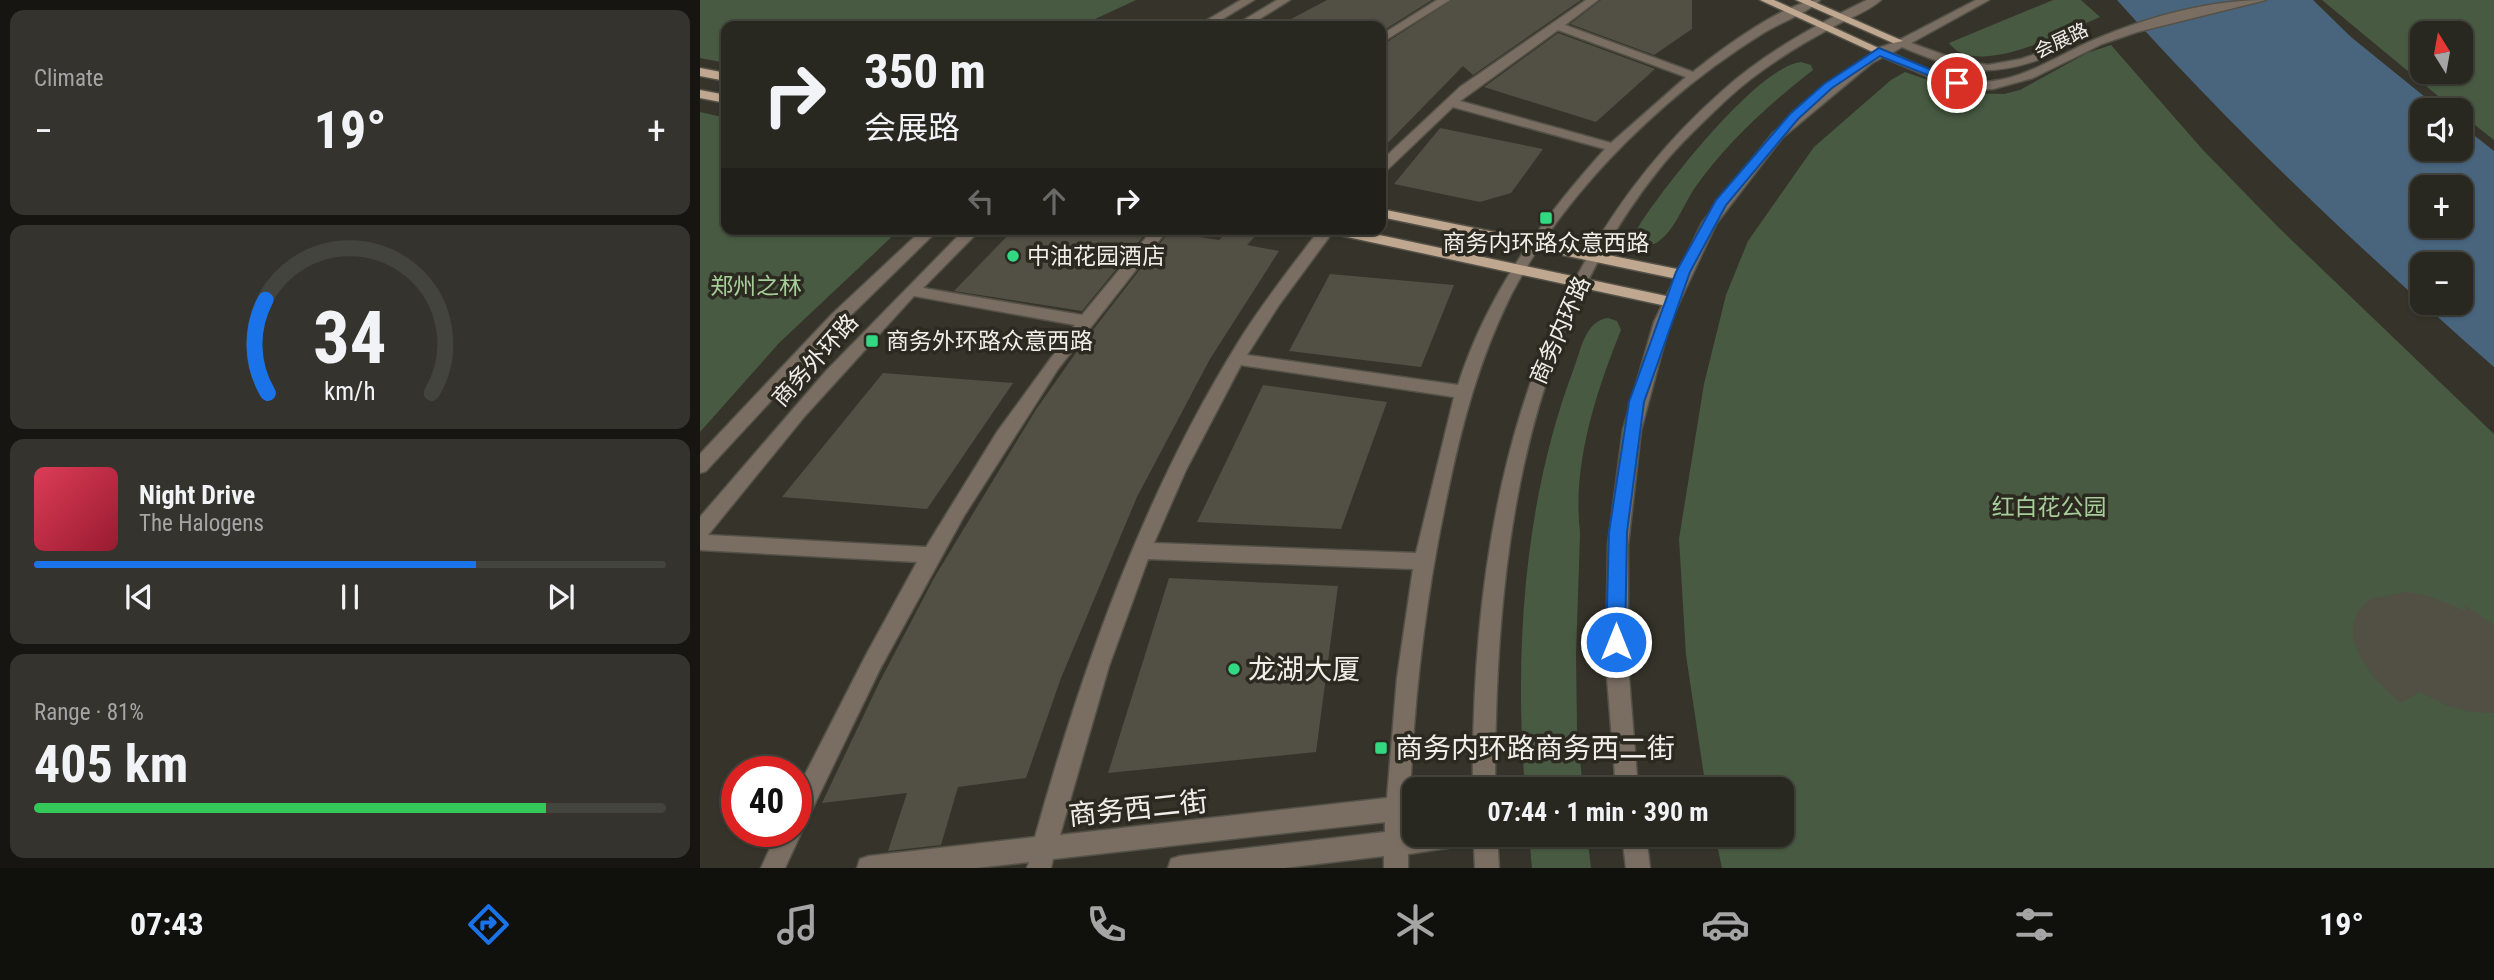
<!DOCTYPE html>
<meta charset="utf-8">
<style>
:root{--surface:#282720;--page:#34332d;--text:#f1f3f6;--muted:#a5a5a5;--line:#44443e;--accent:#1a73e8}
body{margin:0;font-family:"Roboto Condensed","Noto Sans SC",sans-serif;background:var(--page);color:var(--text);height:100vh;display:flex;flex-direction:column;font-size:26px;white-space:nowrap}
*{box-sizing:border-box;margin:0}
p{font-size:23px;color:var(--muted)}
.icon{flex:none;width:38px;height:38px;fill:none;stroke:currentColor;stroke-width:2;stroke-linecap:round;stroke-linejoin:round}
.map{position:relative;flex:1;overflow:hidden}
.panel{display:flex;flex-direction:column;gap:10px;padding:10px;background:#161512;width:700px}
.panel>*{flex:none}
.guide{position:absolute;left:21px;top:21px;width:665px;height:214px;border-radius:14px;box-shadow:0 2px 5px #0004,0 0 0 2px var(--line);background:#282720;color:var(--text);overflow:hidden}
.needle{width:46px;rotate:349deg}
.tools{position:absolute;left:1710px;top:21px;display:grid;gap:14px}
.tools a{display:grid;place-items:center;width:63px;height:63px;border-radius:14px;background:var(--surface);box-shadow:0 2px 5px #0004,0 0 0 2px var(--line);font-size:35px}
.speed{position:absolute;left:21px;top:756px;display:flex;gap:14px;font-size:35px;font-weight:700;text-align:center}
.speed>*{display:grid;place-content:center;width:91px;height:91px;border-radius:50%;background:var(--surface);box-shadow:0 2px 5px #0004,0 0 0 2px var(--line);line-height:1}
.speed .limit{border:10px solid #d22;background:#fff;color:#111}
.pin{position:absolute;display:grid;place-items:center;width:60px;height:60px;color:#fff;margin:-30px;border:4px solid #fff;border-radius:50%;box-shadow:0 2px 7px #0007}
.me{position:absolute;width:77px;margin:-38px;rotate:0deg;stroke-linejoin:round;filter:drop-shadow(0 0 5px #0008)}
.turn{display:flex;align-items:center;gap:24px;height:147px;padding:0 28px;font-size:32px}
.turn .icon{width:91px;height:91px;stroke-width:2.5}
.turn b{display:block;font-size:49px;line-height:60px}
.lanes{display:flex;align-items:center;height:66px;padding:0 28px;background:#0003;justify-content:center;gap:35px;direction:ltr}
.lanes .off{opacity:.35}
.big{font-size:52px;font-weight:700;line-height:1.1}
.panel .tile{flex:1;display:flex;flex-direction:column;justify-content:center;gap:10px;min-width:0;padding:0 24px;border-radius:14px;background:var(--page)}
.panel .dial{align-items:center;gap:0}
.dial svg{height:182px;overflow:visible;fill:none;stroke:var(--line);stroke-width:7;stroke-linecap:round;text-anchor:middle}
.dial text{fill:var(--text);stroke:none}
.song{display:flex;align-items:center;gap:21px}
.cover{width:84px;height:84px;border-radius:10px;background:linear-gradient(135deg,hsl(350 70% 55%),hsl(350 70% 35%))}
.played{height:7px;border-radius:4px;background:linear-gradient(90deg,var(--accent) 70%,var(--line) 70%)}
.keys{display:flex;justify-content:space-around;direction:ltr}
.heat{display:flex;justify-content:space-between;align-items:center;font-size:38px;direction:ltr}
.charge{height:10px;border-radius:5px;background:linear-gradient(90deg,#34c759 81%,var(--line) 0)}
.trip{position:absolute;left:702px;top:777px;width:392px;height:70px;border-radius:14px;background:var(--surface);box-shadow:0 2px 5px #0004,0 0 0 2px var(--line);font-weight:700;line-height:70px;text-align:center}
.tabs{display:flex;height:112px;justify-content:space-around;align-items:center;background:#10100d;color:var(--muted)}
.tabs .icon{width:49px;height:49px}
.tabs .current{color:var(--accent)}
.tabs b{font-size:32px;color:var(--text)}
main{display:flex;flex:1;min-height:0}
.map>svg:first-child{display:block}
.green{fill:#485b42;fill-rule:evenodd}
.water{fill:#49657e;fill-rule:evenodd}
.building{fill:#524f45}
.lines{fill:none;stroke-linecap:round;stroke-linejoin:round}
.minor-casing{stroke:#545248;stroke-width:3}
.major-casing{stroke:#545248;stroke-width:3}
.minor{fill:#7a6e62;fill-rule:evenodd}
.major{fill:#c0a78f;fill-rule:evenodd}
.route{fill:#1a73e8;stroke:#114b97;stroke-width:2}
.poi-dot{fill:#33d882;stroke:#2c2a20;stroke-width:2.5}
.labels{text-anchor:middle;stroke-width:7;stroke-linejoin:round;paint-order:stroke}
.far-street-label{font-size:19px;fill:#f0eee8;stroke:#2c2a20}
.poi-label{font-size:23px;fill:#f0eee8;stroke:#2c2a20;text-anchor:start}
.park-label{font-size:23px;fill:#a6cd9a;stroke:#2c2a20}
.street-label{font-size:23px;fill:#f0eee8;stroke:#2c2a20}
.near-poi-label{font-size:28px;fill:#f0eee8;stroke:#2c2a20;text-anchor:start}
.near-street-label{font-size:28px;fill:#f0eee8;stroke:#2c2a20}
</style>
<main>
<section class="panel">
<div class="tile"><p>Climate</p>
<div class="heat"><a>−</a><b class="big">19°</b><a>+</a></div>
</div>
<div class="tile dial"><svg viewBox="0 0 100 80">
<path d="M14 69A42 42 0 1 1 86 69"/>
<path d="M14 69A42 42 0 0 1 13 28" stroke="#1a73e8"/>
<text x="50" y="56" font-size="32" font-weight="700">34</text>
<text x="50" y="72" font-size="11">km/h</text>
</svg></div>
<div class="tile">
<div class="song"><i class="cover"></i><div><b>Night Drive</b><p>The Halogens</p></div></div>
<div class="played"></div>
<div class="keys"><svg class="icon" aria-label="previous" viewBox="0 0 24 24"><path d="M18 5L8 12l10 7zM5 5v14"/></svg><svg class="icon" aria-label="pause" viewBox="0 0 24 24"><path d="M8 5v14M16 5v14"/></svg><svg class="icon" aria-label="next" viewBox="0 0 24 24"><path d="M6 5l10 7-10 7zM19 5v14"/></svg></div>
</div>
<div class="tile"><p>Range · 81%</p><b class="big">405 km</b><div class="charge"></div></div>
</section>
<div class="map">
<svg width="1794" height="868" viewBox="0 0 1794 868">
<rect width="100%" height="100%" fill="#36342a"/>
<g class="green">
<polygon points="0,0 436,0 380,26 26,26 26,63 0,58"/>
<path d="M1353 0H1381L1400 17C1369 30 1275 80 1249 43Z"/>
<path d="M1622 0H1794V140L1761 114 1760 110H1755ZM1760 33V72H1722V33Z"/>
<polygon points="1411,45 1503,150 1579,228 1794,434 1794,868 1022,868 1015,835 1082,835 1082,789 1006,789 986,655 979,539 1004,384 1026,295 1048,241 1114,147 1191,80 1205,72 1266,93 1304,94 1320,90 1387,53"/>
<path d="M1101 62 1111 65 1113 70C1069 104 1026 143 994 189 982 207 970 243 947 246L937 241 934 235 939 226C963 188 1057 67 1101 62Z"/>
<polygon points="0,112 26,118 26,229 200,229 79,343 0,432"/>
<path d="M908 318 917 321 921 330C896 392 872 465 880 533L876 655 877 730 883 789H825C814 650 824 500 874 368 881 350 885 321 908 318Z"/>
<polygon points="829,835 887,835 891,868 832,868"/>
</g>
<path class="water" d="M1417 0H1613L1651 37 1741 110H1722V149H1760L1761 125 1794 151V367C1662 251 1535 132 1417 0ZM1722 187H1760V226H1722ZM1722 264H1760V303H1722Z"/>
<g class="building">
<polygon points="627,0 732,0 681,32 681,26 578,26"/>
<polygon points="752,0 881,0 773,75 763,66 681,150 681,46"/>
<polygon points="901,0 992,0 992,29 954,55 870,24"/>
<polygon points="858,33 942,64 955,69 896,122 784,87"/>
<polygon points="740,128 843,149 811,193 780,202 694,184"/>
<polygon points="314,229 411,229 445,234 382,311 254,291"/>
<polygon points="530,229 562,229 547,245 579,251 510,359 437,497 361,678 326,778 258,787 241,845 188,851 207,793 122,803 180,681 234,578 335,411 382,344 465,237 470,232 519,240"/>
<polygon points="630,274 754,285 721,367 589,351"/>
<polygon points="183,373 313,383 227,509 82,497"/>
<polygon points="563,385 687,402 641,529 497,522"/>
<polygon points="469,578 638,586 616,752 408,773"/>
<polygon points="1706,592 1729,596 1766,611 1765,605 1794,625 1794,713 1770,712 1745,705 1720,692 1700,703 1674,678 1661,658 1653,639 1653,623 1658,611 1670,599"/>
</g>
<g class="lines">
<g class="minor-casing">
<g id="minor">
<polygon points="541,0 554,0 511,26 497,26"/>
<polygon points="577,0 590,0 548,26 534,26"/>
<polygon points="737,0 750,0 681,43 681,35"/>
<path d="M886 0H898L865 25 993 72C1020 50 1087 0 1120 0 1106 14 1083 21 1065 32 1031 53 998 77 967 104 906 157 849 222 811 295 779 359 761 427 747 496 726 595 714 695 710 796L714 795V819H709V830L714 829V835H797L799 868H775L774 844 708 854V868H684V856L584 868H468L471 859 480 856 685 832V822L353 859 351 868H327L329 862 276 868H157L160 859 169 856 335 837C383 665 444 494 539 341 563 302 592 266 620 229H635L579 305 547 355 758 385C787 294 842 219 905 149L753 107 686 171 681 172V161L760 87ZM858 30 986 77 911 143 760 101ZM541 365 754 397 716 553 454 543 486 470ZM448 559 713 569 697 678 687 798 360 835 409 666Z"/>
<path d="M1167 0H1181C1168 12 1146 19 1131 28 1094 48 1057 71 1026 100 1004 121 979 144 960 168 818 345 795 571 795 789H773C771 534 821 270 1020 93 1063 54 1115 25 1167 0Z"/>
<path d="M1276 0H1289L1211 43 1258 60 1288 65 1321 59 1347 50 1353 53 1351 55C1289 80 1262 72 1202 47L1192 53C1218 65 1247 82 1277 82 1321 83 1357 55 1396 39 1447 17 1510 0 1566 0L1437 32 1402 44 1333 78 1293 89 1275 90 1246 84 1183 57 1172 63 1082 138 1016 224 970 322 941 430 928 545V665L938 789H916L906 665 908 545 923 430 954 322 1002 223 1073 133 1174 52 1175 49 1193 43V39H1201Z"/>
<polygon points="223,229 239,229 144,322 6,471 0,473 0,454 132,314"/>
<path d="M265 229H281L223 288 382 315 453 229H468L358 369 264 516 180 669 104 826 101 828 102 831 85 868H61L78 831H96V792L166 655 217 562 0 550V517L126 371ZM214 296 375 325 297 432 226 547 8 535 104 417Z"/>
<polygon points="922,835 946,835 950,868 926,868"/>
</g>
</g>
<g class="major-casing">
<g id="major">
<polygon points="1060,0 1074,0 1185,51 1175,53"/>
<polygon points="1096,0 1110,0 1203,41 1193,43"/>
<polygon points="0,68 26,73 26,81 0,76"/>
<polygon points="0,90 26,95 26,103 0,98"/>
<polygon points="681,209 982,270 990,275 982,280 681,217"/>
<polygon points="622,229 651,229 971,297 979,302 971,307 629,233"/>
</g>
</g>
<use href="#minor" class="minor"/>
<use href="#major" class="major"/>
</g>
<polygon class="route" points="1179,48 1263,83 1253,85 1180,56 1132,88 1098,119 1026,205 990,272 944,402 927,532 925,642 922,648 916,650 909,648 906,642 909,532 929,402 976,272 1016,200 1090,114 1124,84"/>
<g class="poi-dot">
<rect x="839" y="211" width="14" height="14" rx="3.5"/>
<circle cx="313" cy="256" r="7"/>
<rect x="165" y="334" width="14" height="14" rx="3.5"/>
<circle cx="534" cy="669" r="7"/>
<rect x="674" y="741" width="14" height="14" rx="3.5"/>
</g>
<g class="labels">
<g class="far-street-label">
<text transform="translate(1361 40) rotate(-25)" y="7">会展路</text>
</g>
<g class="poi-label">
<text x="846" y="251" text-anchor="middle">商务内环路众意西路</text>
<text x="327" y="264">中油花园酒店</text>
<text x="186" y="349">商务外环路众意西路</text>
</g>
<g class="park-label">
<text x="56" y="294">郑州之林</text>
<text x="1349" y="515">红白花公园</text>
</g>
<g class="street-label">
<text transform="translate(860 330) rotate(-66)" y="8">商务内环路</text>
<text transform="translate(115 360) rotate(-48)" y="8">商务外环路</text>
</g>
<g class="near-poi-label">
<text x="548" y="679">龙湖大厦</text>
<text x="695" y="758">商务内环路商务西二街</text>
</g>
<g class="near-street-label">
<text transform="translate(438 808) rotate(-6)" y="10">商务西二街</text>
</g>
</g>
</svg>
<div class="tools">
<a><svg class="needle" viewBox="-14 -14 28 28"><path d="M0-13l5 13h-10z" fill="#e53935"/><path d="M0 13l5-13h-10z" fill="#a5a5a5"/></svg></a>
<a><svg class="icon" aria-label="sound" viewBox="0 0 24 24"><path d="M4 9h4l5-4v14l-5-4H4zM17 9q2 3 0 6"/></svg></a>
<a>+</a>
<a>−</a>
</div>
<div class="speed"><div class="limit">40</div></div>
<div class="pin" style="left:1257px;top:83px;background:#d93025"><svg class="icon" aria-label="arrive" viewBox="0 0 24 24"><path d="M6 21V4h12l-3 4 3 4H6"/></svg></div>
<svg class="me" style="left:916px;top:642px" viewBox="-20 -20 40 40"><circle r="17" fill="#1a73e8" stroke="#fff" stroke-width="3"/><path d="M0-11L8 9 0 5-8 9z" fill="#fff"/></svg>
<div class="trip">07:44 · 1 min · 390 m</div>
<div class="guide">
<div class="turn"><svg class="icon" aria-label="right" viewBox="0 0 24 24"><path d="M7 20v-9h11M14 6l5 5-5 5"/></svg><div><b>350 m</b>会展路</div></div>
<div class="lanes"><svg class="icon off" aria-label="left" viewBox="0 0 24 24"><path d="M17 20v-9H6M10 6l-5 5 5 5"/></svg><svg class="icon off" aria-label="ahead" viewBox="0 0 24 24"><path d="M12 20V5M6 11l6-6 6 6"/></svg><svg class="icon" aria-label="right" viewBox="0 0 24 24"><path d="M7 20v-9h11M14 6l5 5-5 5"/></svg></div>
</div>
</div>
</main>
<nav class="tabs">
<b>07:43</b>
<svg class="icon current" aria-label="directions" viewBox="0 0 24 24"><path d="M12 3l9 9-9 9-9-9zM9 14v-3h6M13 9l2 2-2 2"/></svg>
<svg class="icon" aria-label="music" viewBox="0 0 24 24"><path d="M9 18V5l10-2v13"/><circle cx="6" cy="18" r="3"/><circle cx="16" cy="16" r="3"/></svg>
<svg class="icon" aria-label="phone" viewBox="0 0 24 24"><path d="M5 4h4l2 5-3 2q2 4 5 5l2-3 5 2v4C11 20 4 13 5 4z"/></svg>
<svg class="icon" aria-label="climate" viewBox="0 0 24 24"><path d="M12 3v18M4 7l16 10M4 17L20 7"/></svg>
<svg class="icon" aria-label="car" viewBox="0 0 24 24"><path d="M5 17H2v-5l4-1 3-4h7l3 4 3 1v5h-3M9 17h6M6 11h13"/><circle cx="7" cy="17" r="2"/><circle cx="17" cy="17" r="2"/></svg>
<svg class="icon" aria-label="filters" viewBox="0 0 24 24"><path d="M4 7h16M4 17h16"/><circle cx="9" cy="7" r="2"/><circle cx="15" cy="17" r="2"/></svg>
<b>19°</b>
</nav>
